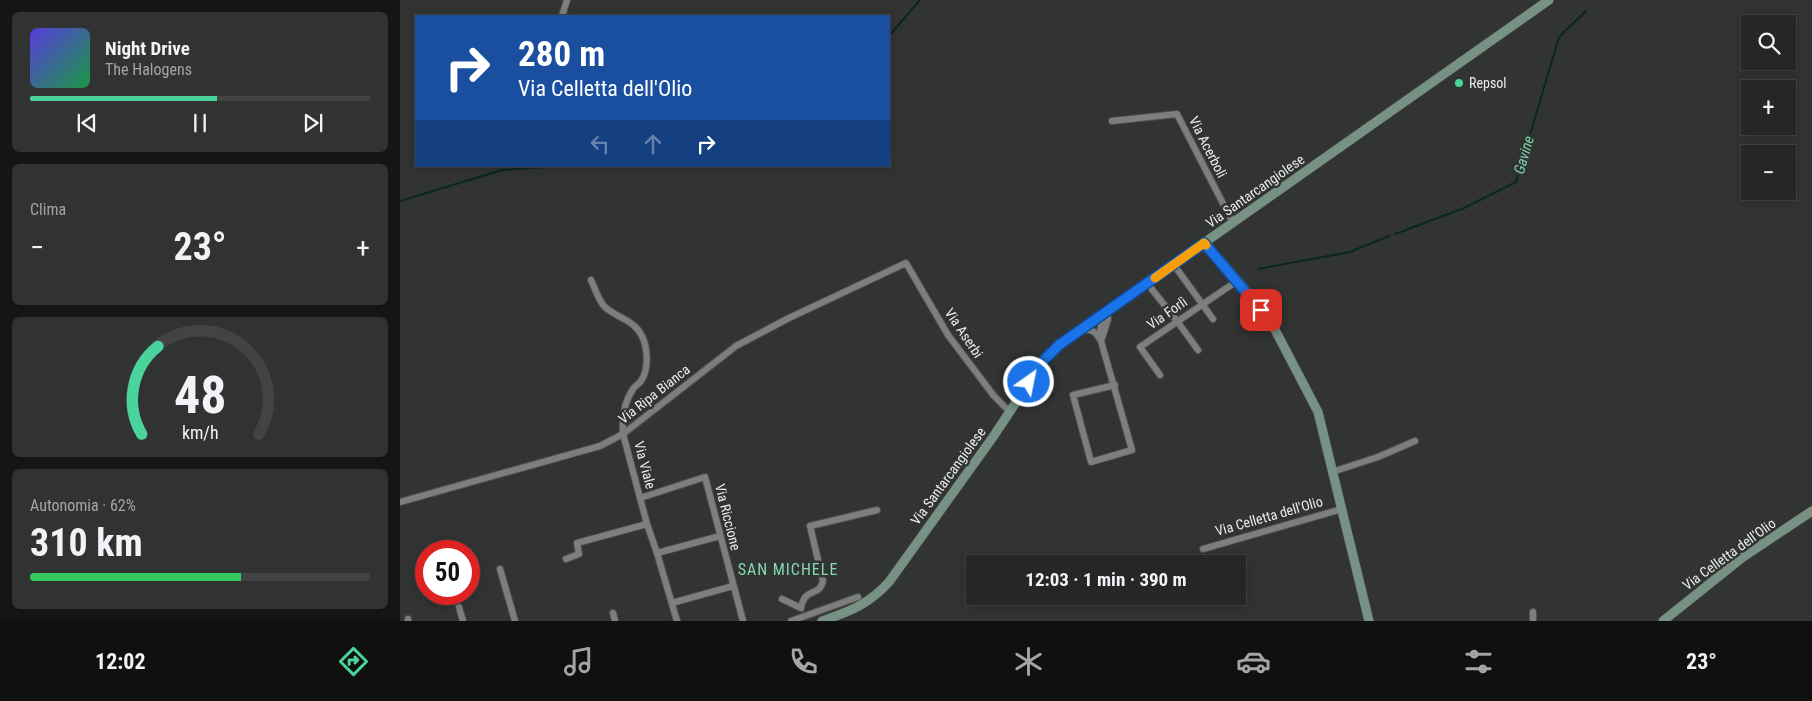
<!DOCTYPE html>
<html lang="it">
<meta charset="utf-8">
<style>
:root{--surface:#252726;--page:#313332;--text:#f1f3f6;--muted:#a3a5a7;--line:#424443;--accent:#4ad49c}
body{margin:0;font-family:"Roboto Condensed",sans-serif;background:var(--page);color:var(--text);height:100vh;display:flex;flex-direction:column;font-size:19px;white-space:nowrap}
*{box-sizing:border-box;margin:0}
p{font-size:16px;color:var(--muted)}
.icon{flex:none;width:28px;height:28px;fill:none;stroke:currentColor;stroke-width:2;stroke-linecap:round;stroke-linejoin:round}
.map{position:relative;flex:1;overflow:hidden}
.side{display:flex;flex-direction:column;gap:12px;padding:12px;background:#141515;width:400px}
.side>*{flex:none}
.guide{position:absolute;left:15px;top:15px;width:475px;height:152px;border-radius:0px;box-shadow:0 2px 12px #0003,0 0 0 1px var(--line);background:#1a4fa0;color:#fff;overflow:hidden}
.controls{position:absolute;left:1341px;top:15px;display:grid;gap:10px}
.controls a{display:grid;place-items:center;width:55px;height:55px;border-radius:0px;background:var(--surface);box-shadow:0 2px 12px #0003,0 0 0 1px var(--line);font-size:25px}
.speed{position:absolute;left:15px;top:540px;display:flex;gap:10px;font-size:25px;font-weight:700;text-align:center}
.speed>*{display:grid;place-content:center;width:65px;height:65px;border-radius:50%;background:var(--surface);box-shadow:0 2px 12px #0003,0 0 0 1px var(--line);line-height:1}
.speed .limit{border:8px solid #d22;background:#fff;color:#111}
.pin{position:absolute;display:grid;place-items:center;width:42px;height:42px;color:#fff;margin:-21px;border-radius:10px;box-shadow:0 2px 8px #0006}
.me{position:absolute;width:55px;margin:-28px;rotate:33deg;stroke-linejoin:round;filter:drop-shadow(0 0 4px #0008)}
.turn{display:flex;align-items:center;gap:18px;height:105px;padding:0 20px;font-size:22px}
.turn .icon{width:65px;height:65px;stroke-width:2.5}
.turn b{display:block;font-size:35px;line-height:42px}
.lanes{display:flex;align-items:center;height:48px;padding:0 20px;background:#0003;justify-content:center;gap:25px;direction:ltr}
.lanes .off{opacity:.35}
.big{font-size:38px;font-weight:700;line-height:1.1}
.side .widget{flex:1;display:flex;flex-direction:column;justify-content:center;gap:8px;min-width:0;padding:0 18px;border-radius:8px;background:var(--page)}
.side .dial{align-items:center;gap:0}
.dial svg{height:130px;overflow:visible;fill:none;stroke:var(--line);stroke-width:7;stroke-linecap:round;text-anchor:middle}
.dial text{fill:var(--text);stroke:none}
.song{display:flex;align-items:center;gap:15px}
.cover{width:60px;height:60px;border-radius:8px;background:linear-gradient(135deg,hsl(250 70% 55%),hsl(140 70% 35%))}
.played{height:5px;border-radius:2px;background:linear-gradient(90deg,var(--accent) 55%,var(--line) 55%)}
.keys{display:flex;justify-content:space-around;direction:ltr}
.heat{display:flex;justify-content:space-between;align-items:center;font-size:28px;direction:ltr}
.charge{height:8px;border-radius:4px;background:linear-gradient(90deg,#34c759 62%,var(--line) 0)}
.trip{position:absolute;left:566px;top:555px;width:280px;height:50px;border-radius:0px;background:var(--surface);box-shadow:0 2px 12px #0003,0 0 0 1px var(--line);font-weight:700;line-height:50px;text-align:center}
.tabs{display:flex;height:80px;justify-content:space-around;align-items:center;background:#0f100f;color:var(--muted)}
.tabs .icon{width:35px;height:35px}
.tabs .on{color:var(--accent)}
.tabs b{font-size:22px;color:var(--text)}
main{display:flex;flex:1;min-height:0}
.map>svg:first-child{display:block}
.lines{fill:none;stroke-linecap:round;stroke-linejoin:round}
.stream{stroke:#09281b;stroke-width:2}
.street-casing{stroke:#505150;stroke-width:8}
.secondary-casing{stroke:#505150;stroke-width:10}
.street{stroke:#7c7f7e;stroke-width:6}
.secondary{stroke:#779185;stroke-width:9}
.route-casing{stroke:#114b97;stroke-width:12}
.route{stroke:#1a73e8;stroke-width:9}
.slow{stroke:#f59e0b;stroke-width:9}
.poi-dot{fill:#4ad49c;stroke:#313432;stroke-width:2}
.labels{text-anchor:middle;stroke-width:5;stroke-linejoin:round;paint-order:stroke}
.poi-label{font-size:14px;fill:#ebeceb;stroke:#313432;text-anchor:start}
.street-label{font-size:14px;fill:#ebeceb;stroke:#313432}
.water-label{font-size:15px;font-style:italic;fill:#7dd4ab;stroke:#313432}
.quarter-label{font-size:16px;letter-spacing:1px;fill:#85d8b1;stroke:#313432}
</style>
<main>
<section class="side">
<div class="widget">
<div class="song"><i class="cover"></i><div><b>Night Drive</b><p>The Halogens</p></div></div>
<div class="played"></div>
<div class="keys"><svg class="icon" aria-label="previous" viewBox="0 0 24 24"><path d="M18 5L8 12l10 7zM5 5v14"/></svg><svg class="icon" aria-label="pause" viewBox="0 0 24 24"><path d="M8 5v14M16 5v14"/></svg><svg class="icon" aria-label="next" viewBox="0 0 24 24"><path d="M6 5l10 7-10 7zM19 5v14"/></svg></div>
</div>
<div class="widget"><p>Clima</p>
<div class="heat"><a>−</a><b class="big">23°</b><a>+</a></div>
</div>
<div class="widget dial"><svg viewBox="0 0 100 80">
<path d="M14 69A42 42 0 1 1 86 69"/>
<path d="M14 69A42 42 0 0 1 24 15" stroke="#4ad49c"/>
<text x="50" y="56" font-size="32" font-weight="700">48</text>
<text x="50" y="72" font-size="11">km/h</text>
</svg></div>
<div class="widget"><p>Autonomia · 62%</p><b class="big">310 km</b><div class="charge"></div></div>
</section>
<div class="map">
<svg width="1412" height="621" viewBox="0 0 1412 621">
<rect width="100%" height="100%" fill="#313432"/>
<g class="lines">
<g class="stream">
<polyline points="489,36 520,0"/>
<polyline points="0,201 102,170 161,166"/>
<polyline points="995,234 1064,208 1116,182 1159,37 1186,11"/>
<polyline points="858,269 950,252 989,236"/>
</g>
<g class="street-casing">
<g id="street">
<polyline points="162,16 167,0"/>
<polyline points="712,121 777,114 833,223"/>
<polyline points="774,265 813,319"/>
<path d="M191 280C196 290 198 301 206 308 218 318 234 320 242 336 248 349 249 369 241 381 239 384 235 386 233 389 224 402 222 419 223 434L247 524 257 553 277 621"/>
<polyline points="747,283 777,321 798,350"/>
<polyline points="702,316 700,334 701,341 732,450 691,462 673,395 715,385"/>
<path d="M681 330C689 329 695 330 699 338"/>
<polyline points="702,338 708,319 707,312"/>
<polyline points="760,375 740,347 837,281"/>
<polyline points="932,472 978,457 1015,441"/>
<polyline points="240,498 305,477 343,621"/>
<polyline points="0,502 200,446 223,434 336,346 389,318 506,263 548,335 594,396 610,412"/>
<polyline points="803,549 942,509"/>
<polyline points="257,553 320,536"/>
<polyline points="166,559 179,554 177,543 247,524"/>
<polyline points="100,569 115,621"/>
<polyline points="382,599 401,608"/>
<polyline points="272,603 333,586"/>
<polyline points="59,607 63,621"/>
<path d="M401 608C405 586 419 598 423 581L410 526 477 510"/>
<polyline points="213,613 215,621"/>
<polyline points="8,619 8,621"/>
<polyline points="391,621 458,597"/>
<polyline points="1133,621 1133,612"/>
</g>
</g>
<g class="secondary-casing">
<g id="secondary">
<polyline points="805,243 852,297 871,322 918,412 969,621"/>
<path d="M422 621C450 611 468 605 489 582L593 437 644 360 659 345 1149 0"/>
<polyline points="1263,621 1343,557 1412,511"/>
</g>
</g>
<use href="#street" class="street"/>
<use href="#secondary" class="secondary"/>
</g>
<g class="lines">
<g class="route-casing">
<polyline id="route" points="629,382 644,360 659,345 804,243 861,310"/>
</g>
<use href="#route" class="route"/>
<polyline class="slow" points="755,278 804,243 806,245"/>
</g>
<circle class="poi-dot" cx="1059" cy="83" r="5"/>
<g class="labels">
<g class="poi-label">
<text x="1069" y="88">Repsol</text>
</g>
<g class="street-label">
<text transform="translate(808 147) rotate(63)" y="5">Via Acerboli</text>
<text transform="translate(855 191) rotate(-35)" y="5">Via Santarcangiolese</text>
<text transform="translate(767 313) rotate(-35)" y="5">Via Forlì</text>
<text transform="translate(564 333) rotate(56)" y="5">Via Aserbi</text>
<text transform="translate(254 394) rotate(-38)" y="5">Via Ripa Bianca</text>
<text transform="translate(245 465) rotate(75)" y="5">Via Viale</text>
<text transform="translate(548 476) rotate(-54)" y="5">Via Santarcangiolese</text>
<text transform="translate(869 516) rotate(-16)" y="5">Via Celletta dell'Olio</text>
<text transform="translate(328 517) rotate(76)" y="5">Via Riccione</text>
<text transform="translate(1329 554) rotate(-36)" y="5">Via Celletta dell'Olio</text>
</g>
<g class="water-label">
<text transform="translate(1124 155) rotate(-74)" y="5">Gavine</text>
</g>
<g class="quarter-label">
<text x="388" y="575">SAN MICHELE</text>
</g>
</g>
</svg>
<div class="controls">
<a><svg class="icon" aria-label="search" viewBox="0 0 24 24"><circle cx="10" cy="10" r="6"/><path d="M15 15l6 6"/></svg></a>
<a>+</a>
<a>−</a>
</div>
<div class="speed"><div class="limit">50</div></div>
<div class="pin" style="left:861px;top:310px;background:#d93025"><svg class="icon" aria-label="arrive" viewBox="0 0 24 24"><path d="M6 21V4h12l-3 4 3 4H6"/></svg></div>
<svg class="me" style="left:629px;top:382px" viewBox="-20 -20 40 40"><circle r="17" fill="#1a73e8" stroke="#fff" stroke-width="3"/><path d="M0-11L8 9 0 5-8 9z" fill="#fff"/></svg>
<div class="trip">12:03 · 1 min · 390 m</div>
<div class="guide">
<div class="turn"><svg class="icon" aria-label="right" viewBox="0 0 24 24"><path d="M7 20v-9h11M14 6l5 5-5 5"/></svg><div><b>280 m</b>Via Celletta dell'Olio</div></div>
<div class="lanes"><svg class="icon off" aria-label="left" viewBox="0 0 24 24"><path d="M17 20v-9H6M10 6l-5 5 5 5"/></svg><svg class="icon off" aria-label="ahead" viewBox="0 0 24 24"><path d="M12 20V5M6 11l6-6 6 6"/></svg><svg class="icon" aria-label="right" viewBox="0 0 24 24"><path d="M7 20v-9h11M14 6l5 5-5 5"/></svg></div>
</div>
</div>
</main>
<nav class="tabs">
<b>12:02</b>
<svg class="icon on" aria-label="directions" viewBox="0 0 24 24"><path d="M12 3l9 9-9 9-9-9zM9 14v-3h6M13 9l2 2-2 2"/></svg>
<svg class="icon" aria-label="music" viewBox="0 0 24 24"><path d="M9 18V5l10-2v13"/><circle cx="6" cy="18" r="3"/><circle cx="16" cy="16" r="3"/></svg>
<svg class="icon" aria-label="phone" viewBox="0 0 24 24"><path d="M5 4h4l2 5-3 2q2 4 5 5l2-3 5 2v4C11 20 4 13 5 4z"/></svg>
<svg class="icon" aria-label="climate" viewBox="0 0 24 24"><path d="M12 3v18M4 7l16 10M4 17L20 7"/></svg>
<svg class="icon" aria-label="car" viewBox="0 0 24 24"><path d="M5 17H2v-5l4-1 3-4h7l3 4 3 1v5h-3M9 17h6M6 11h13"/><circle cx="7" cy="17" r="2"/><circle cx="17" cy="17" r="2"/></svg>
<svg class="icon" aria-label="filters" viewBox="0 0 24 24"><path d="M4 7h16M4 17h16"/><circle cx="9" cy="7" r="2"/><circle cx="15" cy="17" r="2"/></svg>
<b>23°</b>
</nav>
